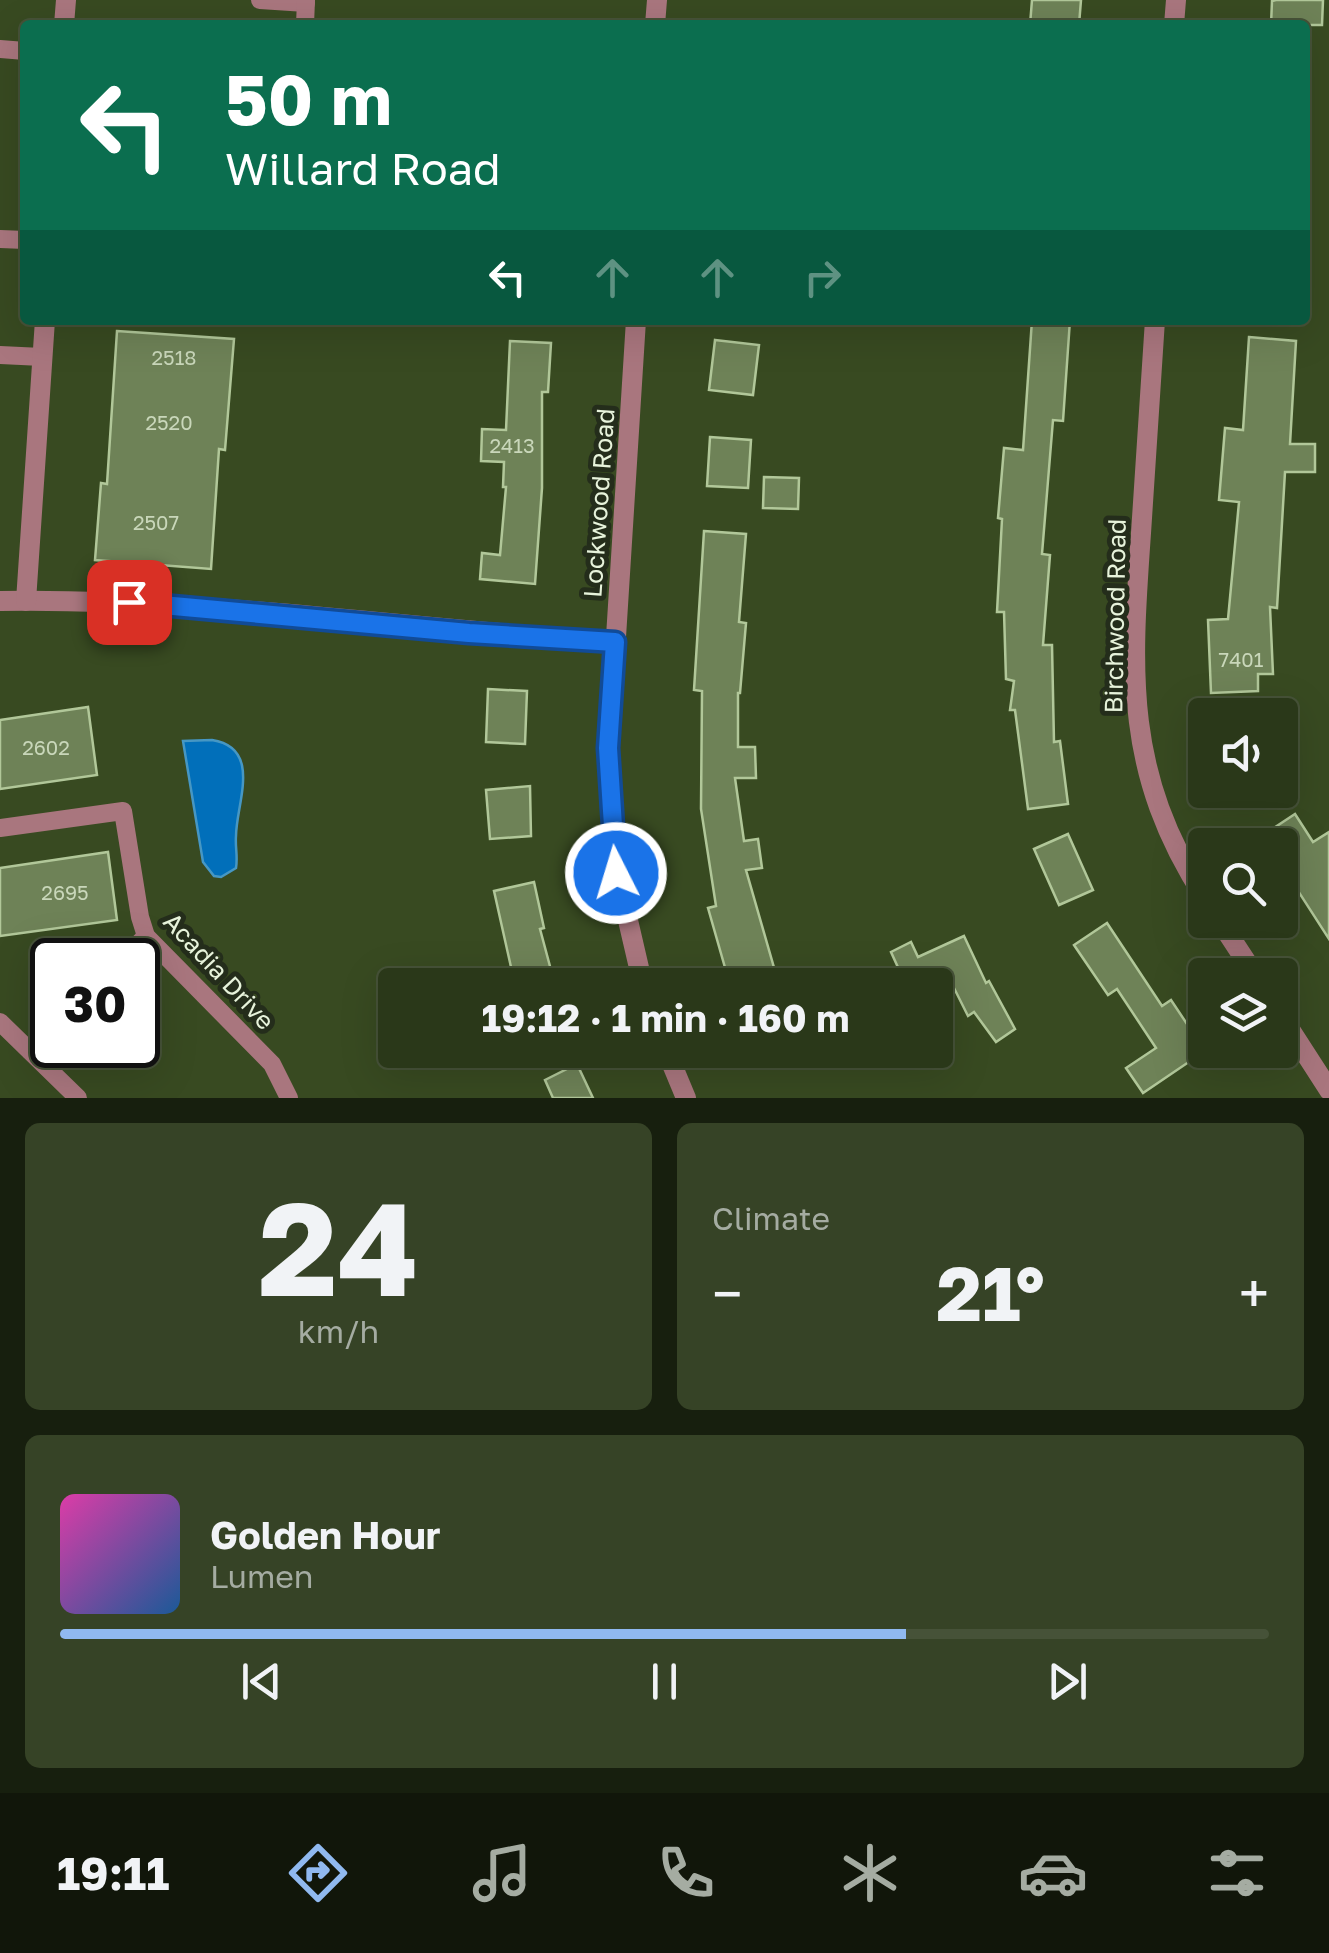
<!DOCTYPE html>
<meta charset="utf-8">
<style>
:root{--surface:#2a3819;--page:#364326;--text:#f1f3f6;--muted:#a5aca2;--line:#465238;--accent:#90b9f0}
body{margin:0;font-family:"Golos Text",sans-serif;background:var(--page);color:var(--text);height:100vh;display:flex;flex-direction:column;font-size:38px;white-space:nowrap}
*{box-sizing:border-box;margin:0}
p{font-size:32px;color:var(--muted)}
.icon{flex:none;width:55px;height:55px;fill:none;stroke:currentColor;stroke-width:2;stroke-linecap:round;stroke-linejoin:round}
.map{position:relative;height:1098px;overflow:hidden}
.sheet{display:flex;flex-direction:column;gap:25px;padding:25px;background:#171f0e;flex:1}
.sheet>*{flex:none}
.guide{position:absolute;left:20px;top:20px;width:1290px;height:305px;border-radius:10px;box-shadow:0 10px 40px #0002,0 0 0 2px var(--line);background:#0b6e4f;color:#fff;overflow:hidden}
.controls{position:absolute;left:1188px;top:698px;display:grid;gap:20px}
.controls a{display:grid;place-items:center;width:110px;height:110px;border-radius:10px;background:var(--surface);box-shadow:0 10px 40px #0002,0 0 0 2px var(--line);font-size:50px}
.speed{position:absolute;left:30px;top:938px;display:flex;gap:20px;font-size:50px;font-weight:700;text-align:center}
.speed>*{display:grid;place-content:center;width:130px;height:130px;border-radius:50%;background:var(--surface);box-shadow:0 10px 40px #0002,0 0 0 2px var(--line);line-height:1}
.speed .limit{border:5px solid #111;border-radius:15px;background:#fff;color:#111}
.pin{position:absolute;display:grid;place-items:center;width:85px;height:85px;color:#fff;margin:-42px;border-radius:20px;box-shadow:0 5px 15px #0006}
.me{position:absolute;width:110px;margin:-55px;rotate:355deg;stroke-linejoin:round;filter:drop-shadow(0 0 8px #0008)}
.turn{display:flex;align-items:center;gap:35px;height:210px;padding:0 40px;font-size:45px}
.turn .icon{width:130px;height:130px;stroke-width:2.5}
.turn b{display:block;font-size:70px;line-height:85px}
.lanes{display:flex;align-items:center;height:95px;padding:0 40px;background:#0003;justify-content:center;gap:50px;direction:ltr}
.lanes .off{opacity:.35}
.big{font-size:75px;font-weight:700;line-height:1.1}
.sheet .card{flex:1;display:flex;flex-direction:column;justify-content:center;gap:15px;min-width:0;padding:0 35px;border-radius:15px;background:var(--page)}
.sheet .dial{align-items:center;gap:0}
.dial b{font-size:130px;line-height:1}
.song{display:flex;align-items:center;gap:30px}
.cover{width:120px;height:120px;border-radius:15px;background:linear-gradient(135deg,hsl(320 70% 55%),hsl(210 70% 35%))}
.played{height:10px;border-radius:5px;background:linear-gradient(90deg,var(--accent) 70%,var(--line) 70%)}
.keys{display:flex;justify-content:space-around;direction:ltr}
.heat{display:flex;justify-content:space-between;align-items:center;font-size:55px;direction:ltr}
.sheet .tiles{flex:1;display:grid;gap:25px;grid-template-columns:1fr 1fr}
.card:last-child{grid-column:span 2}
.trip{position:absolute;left:378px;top:968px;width:575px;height:100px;border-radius:10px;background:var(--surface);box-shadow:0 10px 40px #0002,0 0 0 2px var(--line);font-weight:700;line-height:100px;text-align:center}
.tab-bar{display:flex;height:160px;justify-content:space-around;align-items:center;background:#11160a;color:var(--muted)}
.tab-bar .icon{width:70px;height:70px}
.tab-bar .active{color:var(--accent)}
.tab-bar b{font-size:45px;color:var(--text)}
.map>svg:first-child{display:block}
.water{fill:#016fba;stroke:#4697c4;stroke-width:2.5}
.building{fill:#6e8257;stroke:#b1c799;stroke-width:2.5}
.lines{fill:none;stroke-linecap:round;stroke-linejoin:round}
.service{stroke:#a9767e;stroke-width:18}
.minor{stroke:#a9767e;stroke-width:20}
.route-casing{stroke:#114b97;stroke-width:25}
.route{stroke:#1a73e8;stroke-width:18}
.labels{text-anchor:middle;stroke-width:10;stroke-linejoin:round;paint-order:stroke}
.number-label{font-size:20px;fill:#c9d7ba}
.street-label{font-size:25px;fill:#e7f3db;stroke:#242d1b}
</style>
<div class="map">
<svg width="1329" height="1098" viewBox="0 0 1329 1098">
<rect width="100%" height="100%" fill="#384a21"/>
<path class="water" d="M212 740C263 748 236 804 236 836 235 847 238 856 236 868L221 877 214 876 203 862 183 741Z"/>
<g class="building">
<polygon points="1032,0 1081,0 1079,25 1030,25"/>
<polygon points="1276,0 1323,0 1322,25 1271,25 1272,1"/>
<polygon points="1032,320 1070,320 1063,421 1053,420 1042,554 1050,555 1043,645 1052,645 1054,742 1060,741 1068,804 1028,809 1015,710 1010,710 1014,681 1006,679 1004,612 997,612 1002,519 998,518 1004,448 1023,450"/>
<polygon points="117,331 234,339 225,450 219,449 211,569 95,560 101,483 107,484"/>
<polygon points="1249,337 1296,341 1290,444 1315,444 1315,472 1285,472 1277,608 1270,607 1273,674 1258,674 1258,691 1211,693 1208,620 1228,619 1239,502 1219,500 1225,428 1243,430"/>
<polygon points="715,340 759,345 753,395 709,390"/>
<polygon points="510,341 551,343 548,392 542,392 542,488 535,584 480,579 482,553 500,555 506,487 503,487 504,462 481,461 482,429 506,430"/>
<polygon points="710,437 751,440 748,488 707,486"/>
<polygon points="764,477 799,478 798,509 763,508"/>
<polygon points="704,531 746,534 739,622 746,623 740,693 738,693 738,747 755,747 756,778 735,778 744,841 758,839 762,868 746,870 779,985 730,985 708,908 716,906 701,809 702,691 694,690"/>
<polygon points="488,689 527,691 525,744 486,742"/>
<polygon points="88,707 97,775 0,789 0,720"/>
<polygon points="530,786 531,836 490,839 486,790"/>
<polygon points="1295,814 1313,842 1329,832 1329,939 1280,863 1280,845 1248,845"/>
<polygon points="1068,834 1093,890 1059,905 1034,849"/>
<polygon points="108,852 117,920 0,936 0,868"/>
<polygon points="534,882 544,928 540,929 555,985 515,985 494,891"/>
<polygon points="1107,923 1162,1006 1171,1000 1205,1051 1143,1093 1126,1068 1156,1048 1117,989 1108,995 1074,945"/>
<polygon points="964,936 986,983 989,981 1015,1029 996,1042 974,1012 968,1016 950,980 938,985 906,985 891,952 911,942 918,957"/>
<polygon points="577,1064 593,1098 553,1098 545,1080"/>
</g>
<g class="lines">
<g class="service">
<polyline points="260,0 306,3"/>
<polyline points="305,25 306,0"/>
<polyline points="0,49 25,51"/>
<polyline points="0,239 25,240"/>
<polyline points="0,355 42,357"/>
<polyline points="0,828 123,811 140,917 146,936 272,1064 289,1098"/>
<polyline points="122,960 146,936"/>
<polyline points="0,1022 78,1098"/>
<polyline points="30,1051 52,1029"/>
</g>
<g class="minor">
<polyline points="64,25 66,0"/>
<polyline points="655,25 657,0"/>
<polyline points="1174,25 1176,0"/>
<polyline points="636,320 609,748 617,873 643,985"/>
<path d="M1155 320C1150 391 1145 462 1141 533 1131 674 1124 773 1205 898"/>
<path d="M0 601C206 598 410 629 615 642"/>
<polyline points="26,601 45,320"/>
<polyline points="1219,920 1255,975"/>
<polyline points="1280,1014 1329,1090"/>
<polyline points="666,1050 686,1098"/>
</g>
</g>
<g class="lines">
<g class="route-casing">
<polyline id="route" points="129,602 469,633 615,642 608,748 616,873"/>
</g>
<use href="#route" class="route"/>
</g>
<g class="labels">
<g class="number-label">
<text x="174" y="365">2518</text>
<text x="169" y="430">2520</text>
<text x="512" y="453">2413</text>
<text x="156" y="530">2507</text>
<text x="1241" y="667">7401</text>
<text x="46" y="755">2602</text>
<text x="65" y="900">2695</text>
</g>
<g class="street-label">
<text transform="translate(599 503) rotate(-86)" y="9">Lockwood Road</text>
<text transform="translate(1115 616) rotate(-89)" y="9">Birchwood Road</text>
<text transform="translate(219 971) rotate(47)" y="9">Acadia Drive</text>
</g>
</g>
</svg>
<div class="controls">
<a><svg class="icon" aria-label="sound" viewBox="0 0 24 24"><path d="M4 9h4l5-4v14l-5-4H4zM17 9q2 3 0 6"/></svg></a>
<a><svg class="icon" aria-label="search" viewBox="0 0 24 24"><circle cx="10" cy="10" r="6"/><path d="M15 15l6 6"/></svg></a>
<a><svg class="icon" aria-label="layers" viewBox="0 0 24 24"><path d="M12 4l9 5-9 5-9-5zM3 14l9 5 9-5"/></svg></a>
</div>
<div class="speed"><div class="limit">30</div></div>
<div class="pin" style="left:129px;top:602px;background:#d93025"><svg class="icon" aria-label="arrive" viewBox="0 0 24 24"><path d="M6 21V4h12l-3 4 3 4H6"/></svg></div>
<svg class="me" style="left:616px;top:873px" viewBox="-20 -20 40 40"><circle r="17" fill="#1a73e8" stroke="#fff" stroke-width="3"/><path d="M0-11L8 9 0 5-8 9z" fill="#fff"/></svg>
<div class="trip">19:12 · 1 min · 160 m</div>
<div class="guide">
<div class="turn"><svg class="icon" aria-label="left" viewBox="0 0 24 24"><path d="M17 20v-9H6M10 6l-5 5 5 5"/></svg><div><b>50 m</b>Willard Road</div></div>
<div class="lanes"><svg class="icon" aria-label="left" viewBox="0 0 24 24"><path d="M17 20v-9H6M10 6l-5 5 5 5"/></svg><svg class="icon off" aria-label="ahead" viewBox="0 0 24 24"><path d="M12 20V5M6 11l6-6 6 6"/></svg><svg class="icon off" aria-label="ahead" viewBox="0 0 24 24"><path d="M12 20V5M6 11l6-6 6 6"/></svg><svg class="icon off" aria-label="right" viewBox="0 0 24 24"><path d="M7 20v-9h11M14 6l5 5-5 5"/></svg></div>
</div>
</div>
<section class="sheet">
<div class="tiles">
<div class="card dial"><b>24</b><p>km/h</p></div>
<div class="card"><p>Climate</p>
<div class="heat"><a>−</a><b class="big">21°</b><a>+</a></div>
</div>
<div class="card">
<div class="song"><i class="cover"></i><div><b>Golden Hour</b><p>Lumen</p></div></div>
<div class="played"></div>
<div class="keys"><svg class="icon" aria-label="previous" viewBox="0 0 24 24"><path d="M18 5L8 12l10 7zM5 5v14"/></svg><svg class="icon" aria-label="pause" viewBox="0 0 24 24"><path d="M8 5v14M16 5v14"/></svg><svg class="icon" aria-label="next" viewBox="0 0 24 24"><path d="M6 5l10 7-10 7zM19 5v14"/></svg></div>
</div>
</div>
</section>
<nav class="tab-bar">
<b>19:11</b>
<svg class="icon active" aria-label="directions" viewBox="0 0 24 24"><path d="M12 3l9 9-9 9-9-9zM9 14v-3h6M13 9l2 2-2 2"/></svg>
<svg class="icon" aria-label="music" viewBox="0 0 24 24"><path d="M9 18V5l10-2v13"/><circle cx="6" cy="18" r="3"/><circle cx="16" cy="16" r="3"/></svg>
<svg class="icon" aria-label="phone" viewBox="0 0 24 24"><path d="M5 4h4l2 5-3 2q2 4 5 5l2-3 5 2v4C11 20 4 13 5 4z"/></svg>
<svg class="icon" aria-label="climate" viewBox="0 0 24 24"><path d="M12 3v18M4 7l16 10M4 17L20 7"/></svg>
<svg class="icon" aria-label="car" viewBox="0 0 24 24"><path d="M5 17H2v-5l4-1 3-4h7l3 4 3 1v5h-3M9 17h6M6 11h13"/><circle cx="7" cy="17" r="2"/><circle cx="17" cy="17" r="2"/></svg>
<svg class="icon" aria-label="filters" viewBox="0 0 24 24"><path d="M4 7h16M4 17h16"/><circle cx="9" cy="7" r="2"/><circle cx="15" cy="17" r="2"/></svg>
</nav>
